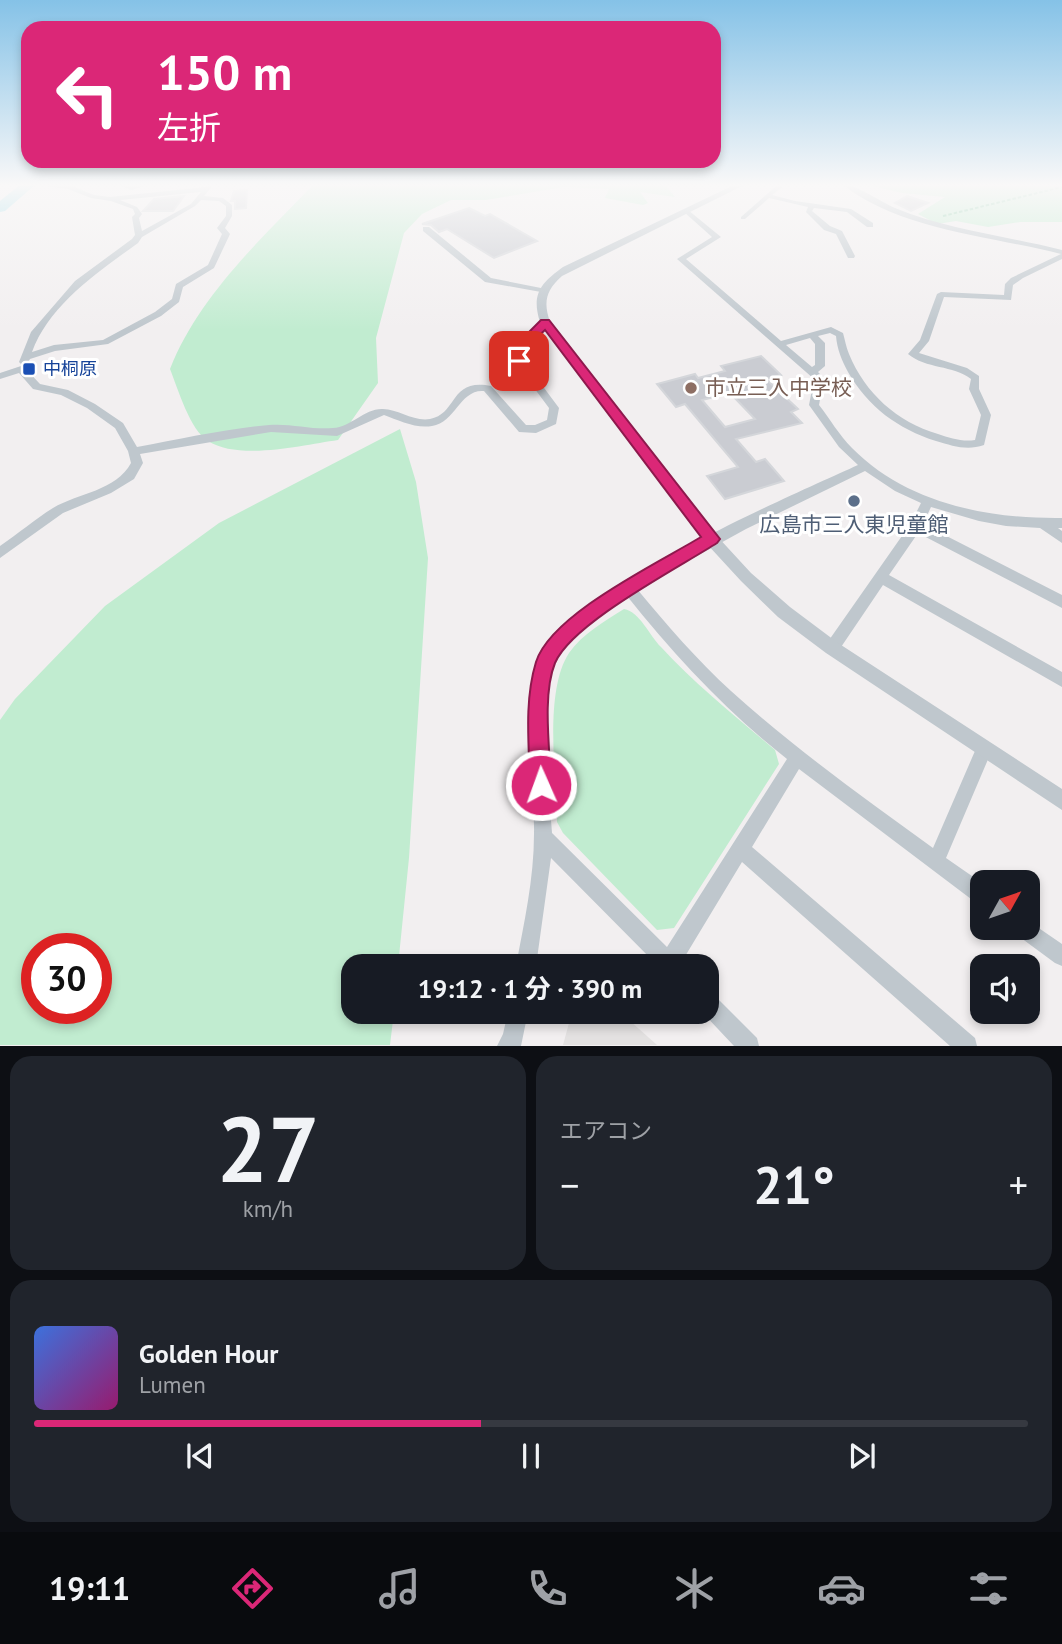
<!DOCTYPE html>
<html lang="ja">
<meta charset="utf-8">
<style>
:root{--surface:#171b24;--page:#20242c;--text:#f1f3f6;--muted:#9ea1a6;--line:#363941;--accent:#db2777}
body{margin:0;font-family:"PT Sans","Noto Sans JP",sans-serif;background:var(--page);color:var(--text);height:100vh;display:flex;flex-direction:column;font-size:26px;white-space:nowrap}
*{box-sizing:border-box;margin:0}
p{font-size:23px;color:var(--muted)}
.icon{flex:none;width:38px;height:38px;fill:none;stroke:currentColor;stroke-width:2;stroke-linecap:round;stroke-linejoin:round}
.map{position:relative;height:1046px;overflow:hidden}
.side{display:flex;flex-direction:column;gap:10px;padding:10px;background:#0d0f14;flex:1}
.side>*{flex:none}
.banner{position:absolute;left:21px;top:21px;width:700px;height:147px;border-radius:21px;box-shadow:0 4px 10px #0003;background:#db2777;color:#fff;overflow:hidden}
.needle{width:46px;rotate:50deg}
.tools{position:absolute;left:970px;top:870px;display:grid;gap:14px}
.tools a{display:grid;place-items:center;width:70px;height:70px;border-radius:14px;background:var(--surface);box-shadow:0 4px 10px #0003;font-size:35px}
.speed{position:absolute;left:21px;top:933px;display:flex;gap:14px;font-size:35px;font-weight:700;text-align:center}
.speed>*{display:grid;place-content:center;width:91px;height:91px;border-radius:50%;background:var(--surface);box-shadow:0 4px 10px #0003;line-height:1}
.speed .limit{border:10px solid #d22;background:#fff;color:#111}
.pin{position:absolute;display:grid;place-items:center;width:60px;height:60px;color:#fff;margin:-30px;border-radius:14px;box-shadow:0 4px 10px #0006}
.me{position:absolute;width:77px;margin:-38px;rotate:358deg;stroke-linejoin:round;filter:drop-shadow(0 0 5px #0008)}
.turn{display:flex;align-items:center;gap:24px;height:147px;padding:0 21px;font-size:32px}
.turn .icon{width:91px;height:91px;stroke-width:2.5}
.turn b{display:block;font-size:49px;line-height:60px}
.big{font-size:52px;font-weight:700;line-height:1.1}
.side .card{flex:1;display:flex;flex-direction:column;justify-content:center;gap:10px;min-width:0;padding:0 24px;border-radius:21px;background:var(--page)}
.side .dial{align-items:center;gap:0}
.dial b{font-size:91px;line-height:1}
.song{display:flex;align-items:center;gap:21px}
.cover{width:84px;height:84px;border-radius:10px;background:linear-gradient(135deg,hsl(220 70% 55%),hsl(320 70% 35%))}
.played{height:7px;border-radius:4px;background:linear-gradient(90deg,var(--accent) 45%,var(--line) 45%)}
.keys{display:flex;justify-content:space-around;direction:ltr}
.heat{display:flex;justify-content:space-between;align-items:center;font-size:38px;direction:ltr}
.side .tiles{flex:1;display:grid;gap:10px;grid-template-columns:1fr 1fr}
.card:last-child{grid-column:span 2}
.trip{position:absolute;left:341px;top:954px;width:378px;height:70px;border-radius:21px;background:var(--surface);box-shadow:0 4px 10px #0003;font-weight:700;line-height:70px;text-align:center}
.dock{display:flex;height:112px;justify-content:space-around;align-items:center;background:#090b0e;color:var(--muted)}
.dock .icon{width:49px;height:49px}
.dock .active{color:var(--accent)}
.dock b{font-size:32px;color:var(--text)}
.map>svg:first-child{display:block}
.education{fill:#e3e1e1}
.green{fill:#c1ecd0;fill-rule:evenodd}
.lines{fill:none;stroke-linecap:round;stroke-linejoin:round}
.river{fill:#91d8e6;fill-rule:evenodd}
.building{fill:#caccd2;stroke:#d4d6da;stroke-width:2;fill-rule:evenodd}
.path{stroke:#7bc89f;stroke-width:2;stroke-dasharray:3.5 2;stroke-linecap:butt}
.minor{fill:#bfc7cd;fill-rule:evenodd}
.tertiary{fill:#bfc7cd;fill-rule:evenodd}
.route{fill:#db2777;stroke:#8e194d;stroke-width:2}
.transit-dot{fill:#1a4fb4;stroke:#fff;stroke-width:2.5}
.education-dot{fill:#8d6e63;stroke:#fff;stroke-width:2.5}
.service-dot{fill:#5c6f8a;stroke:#fff;stroke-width:2.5}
.labels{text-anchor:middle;stroke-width:6;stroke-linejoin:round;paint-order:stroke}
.far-transit-label{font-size:18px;fill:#164399;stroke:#fff;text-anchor:start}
.education-label{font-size:21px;fill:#785e54;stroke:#fff;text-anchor:start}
.service-label{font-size:21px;fill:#4e5e75;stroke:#fff}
</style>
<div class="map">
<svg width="1062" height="1046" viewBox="0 0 1062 1046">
<rect width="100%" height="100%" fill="#f2eff0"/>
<polygon class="education" points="572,1012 620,1012 657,1045 563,1045"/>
<g class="green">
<path d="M314 184H664L675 197 640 192 648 203 643 205 605 198 609 189 564 187 486 200H451L422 214 404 233 376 338 378 383 338 440C303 445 239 461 208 441 190 430 178 389 170 369 199 296 260 240 314 184Z"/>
<polygon points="864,184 1062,184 1062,222 1020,222 988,227 956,221 937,224 918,214 945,197 902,193"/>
<path d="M400 429 416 482 428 558 409 858 398 966H354V1012H394L390 1045H0V720L15 699 105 606 219 523ZM96 948V1008H37V948Z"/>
<path d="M624 609C640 612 649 635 661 647 696 685 736 717 775 750L779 764 674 928 657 930 563 833 557 822C556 775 544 691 569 653 582 634 605 621 624 609Z"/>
</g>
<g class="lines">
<polygon class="river" points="21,184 36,184 5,211 0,212 0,201"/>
</g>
<g class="building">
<polygon points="247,190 246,208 235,209 235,201 231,201 234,191"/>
<polygon points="184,196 173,211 143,211 154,199"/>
<polygon points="907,196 928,203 911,211 895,203"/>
<polygon points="469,208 485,216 490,214 537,241 494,258 447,229 439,232 431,225 422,224"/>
<path d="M761 356 781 375 766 379 798 409 791 412 802 423 736 439 756 462 765 459 784 481 725 499 707 476 738 467 685 404 676 407 657 384 695 374 698 378 725 371 721 366ZM730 393 755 419 725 427 702 400Z"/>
</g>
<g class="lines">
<polyline class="path" points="943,216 1062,187"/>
<g class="minor">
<path d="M32 184 69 185 94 195 110 197 205 187 208 184H214L204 196 223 198 232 205V216L225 228 230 234 214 268 183 287 179 302 161 316 108 344 55 351 30 359 27 364H21L19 362 31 332 75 281 132 239 135 235 132 217 135 214 133 209 111 201 91 198 68 189ZM201 192 191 204 142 231 139 218 142 214 137 207 120 200ZM201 200 219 201 226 206V216L217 228 222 234 208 265 176 284 172 299 155 312 103 340 54 345 32 352C49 305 99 271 138 243L142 237 195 206Z"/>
<polygon points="115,184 132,186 149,184 132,190"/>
<polygon points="775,184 781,184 782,187 772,195 795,201 851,209 873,223 873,227 867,227 847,212 814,208 812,211 830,226 842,231 855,256 854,258 848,258 836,234 824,230 806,212 808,207 769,198 745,219 741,219 741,217 776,186"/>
<path d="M842 184C855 184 881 202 895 208 948 230 1007 236 1062 250V259L1023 278 1013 285 1011 300 944 297 929 341 919 353 967 368 979 376V389L991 415 984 445C967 451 953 446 936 441 898 429 868 407 848 372 842 361 837 349 836 336L830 333 818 336 825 343V366L818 372 824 378 819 405C830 419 839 435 852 448 906 503 987 519 1062 518V528H1058L1062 531V543L1040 528 1006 526 979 521 931 507 923 524 1062 595V608L918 533 889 575 1062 672V687L883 585 837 653 832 655 827 653 825 648 827 643 911 523 921 503 895 491 865 471 746 529 637 589C667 625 697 660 731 691 794 748 864 798 933 848L978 744 984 742 990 744 992 750 946 858 982 883V904L975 902 799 769 752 847 975 1038 977 1046H950L742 862 681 963 682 966H658L551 858 536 966H516C524 923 534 879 534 834 535 779 520 719 538 665 561 594 788 497 858 465L839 447 809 405 814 379 677 259 712 237 684 212V210H688L721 237 686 259 781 341 831 327 843 333C845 340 846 347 849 354 865 393 897 422 938 434 950 438 962 442 975 440L981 415 969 389 971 379C953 365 926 369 908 354L920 340 937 294 941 292 1004 295 1005 284 1011 278 1061 254C991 236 899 230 842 184ZM810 338 815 344V365L812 367 786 345ZM627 596C675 656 726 711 787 759L667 947 552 833C549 783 531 682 567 643 584 624 606 610 627 596Z"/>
<polygon points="423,227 429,227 491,278 541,288 545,290 541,292 485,282 423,231"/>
<path d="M545 319 548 320V324L522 351 524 361 559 408 556 424 536 433 519 432 484 391C460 389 456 422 432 426 416 429 398 420 384 415L337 436 271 432 140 454 143 463 134 479 111 493 63 513 0 558V546C18 534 35 519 53 508 78 493 116 491 131 463L128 451 115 428 87 408 61 395 33 389 19 373 0 379V373L21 366 24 367 40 384 68 390 95 404 123 423 137 447C181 439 225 429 269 425 290 423 312 430 333 428 351 427 365 408 383 409 398 409 414 422 430 419 458 414 449 378 491 386L526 425H535L547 420 549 408 514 361 512 350 542 320Z"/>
<polygon points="1027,920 1062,944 1062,966 1055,963 1017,935 1015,928 1027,928"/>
<polygon points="707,992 714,995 757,1038 759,1046 734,1046 702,1012 707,1012"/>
<polygon points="508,1012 528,1012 521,1046 497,1046 503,1034"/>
</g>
<path class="tertiary" d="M736 184H746L562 276C546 290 543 302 550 322L716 535 751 573 790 607 838 643 1062 789V810L826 653 778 617 741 581 706 543 540 322C531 294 541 283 563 267Z"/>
</g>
<linearGradient id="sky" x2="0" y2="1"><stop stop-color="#85c2e7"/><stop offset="0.56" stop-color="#f9f8f8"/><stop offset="1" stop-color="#f9f8f8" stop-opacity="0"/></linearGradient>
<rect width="1062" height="330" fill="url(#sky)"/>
<path class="route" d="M541 320H549L720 539 717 543C678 568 572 623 555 663 542 695 550 750 551 785L548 793 541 796 533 793 530 785C529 745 524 701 536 662 551 614 658 563 701 537L545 330 523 350V364H514L511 350Z"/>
<rect class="transit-dot" x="22" y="362" width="14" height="14" rx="3.5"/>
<circle class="education-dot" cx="691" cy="388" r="7"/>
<circle class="service-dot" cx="854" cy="501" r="7"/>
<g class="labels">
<g class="far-transit-label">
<text x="43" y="375">中桐原</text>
</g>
<g class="education-label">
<text x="705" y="395">市立三入中学校</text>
</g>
<g class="service-label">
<text x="854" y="532">広島市三入東児童館</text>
</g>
</g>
</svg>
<div class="tools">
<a><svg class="needle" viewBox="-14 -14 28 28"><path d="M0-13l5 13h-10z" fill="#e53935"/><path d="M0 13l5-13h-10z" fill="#9ea1a6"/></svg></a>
<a><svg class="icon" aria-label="sound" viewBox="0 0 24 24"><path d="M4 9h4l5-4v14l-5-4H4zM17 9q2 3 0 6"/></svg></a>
</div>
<div class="speed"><div class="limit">30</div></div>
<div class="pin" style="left:519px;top:361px;background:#d93025"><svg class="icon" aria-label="arrive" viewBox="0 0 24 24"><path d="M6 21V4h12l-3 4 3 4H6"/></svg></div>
<svg class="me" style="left:541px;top:785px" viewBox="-20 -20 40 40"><circle r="17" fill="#db2777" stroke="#fff" stroke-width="3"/><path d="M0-11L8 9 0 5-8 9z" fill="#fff"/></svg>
<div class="trip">19:12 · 1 分 · 390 m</div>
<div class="banner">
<div class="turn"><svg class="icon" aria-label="left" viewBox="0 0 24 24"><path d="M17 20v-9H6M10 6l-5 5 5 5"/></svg><div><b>150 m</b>左折</div></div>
</div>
</div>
<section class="side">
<div class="tiles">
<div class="card dial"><b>27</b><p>km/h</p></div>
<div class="card"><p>エアコン</p>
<div class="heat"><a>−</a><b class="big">21°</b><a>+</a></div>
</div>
<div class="card">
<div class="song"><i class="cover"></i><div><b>Golden Hour</b><p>Lumen</p></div></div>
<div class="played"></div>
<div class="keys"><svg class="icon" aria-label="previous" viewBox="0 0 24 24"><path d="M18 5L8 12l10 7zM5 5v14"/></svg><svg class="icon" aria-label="pause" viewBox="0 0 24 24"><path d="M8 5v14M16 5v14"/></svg><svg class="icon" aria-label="next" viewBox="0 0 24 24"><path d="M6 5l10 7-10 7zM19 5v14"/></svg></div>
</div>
</div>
</section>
<nav class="dock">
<b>19:11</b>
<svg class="icon active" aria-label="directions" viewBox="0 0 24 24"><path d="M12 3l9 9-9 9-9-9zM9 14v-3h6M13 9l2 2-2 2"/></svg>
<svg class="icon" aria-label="music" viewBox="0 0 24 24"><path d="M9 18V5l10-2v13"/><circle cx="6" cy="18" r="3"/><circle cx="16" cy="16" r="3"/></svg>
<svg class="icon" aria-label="phone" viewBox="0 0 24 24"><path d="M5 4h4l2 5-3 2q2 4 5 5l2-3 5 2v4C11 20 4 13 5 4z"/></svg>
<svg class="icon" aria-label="climate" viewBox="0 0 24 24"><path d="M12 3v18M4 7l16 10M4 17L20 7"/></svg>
<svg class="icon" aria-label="car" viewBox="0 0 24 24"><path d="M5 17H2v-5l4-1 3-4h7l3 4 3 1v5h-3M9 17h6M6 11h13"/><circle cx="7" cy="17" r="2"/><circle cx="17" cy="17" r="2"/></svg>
<svg class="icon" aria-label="filters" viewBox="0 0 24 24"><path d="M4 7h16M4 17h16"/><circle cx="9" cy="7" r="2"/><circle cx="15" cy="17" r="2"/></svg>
</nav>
